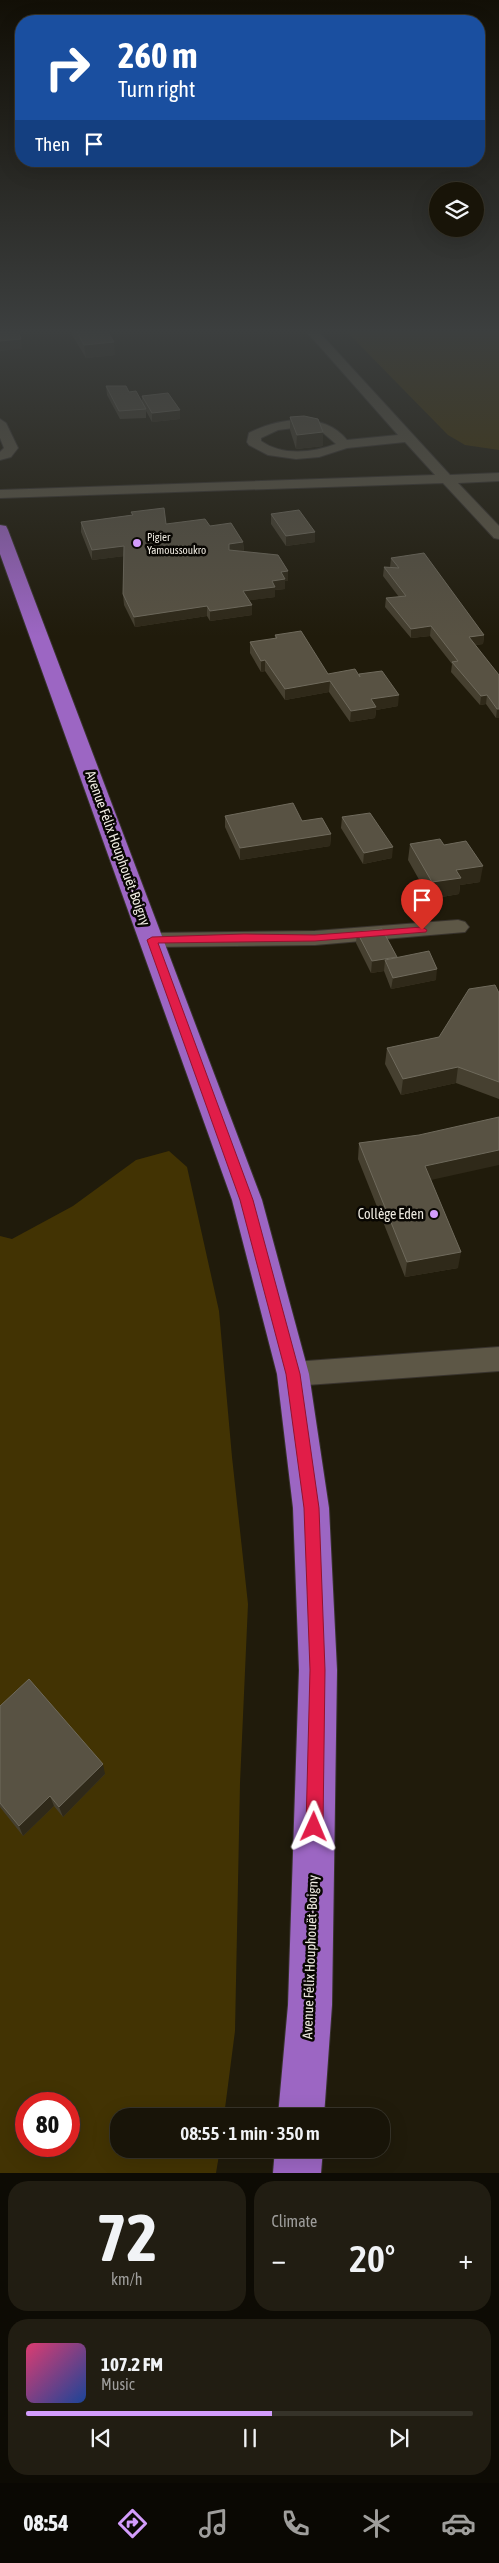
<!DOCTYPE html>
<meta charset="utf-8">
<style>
:root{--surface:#181408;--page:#211d12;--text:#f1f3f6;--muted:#9f9e9c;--line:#363329;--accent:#d39cfc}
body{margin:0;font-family:"Asap Condensed",sans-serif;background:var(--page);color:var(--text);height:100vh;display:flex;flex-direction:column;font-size:19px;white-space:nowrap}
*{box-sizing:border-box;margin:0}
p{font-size:16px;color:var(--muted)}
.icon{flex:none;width:28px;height:28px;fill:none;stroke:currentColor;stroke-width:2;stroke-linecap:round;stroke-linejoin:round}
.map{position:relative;height:2173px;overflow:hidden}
.sheet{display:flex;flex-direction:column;gap:8px;padding:8px;background:#0d0b04;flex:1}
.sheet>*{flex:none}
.hud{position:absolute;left:15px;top:15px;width:470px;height:152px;border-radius:20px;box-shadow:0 5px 20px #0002,0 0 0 1px var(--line);background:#1a4fa0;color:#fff;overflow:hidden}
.buttons{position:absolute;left:429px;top:182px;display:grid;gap:10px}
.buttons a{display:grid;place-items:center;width:55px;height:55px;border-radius:50%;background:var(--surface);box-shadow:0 5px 20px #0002,0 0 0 1px var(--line);font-size:25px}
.speed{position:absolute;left:15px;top:2092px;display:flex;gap:10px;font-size:25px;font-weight:700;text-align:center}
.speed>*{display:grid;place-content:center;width:65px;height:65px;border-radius:50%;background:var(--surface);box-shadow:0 5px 20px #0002,0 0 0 1px var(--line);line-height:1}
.speed .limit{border:8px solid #d22;background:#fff;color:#111}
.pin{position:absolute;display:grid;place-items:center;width:42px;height:42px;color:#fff;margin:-51px -21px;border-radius:50% 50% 50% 0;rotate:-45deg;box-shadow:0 0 5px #0007}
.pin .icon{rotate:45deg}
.me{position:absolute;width:55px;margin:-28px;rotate:1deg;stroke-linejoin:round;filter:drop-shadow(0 0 4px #0008)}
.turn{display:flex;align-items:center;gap:18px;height:105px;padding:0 20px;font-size:22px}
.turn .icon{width:65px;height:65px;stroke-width:2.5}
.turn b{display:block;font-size:35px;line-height:42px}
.then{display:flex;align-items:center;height:48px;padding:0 20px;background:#0003;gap:10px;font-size:19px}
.big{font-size:38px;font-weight:600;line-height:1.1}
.sheet .tile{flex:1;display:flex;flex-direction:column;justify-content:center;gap:8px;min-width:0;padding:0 18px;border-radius:20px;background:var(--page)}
.sheet .dial{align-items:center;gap:0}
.dial b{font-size:65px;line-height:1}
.song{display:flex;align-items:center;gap:15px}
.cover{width:60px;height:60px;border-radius:8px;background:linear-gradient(135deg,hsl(340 70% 55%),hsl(220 70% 35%))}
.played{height:5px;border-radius:2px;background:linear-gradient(90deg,var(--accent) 55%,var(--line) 55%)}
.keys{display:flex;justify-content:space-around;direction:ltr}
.heat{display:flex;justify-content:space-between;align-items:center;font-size:28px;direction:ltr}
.sheet .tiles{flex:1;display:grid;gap:8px;grid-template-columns:1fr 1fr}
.tile:last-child{grid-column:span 2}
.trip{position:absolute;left:110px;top:2108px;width:280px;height:50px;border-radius:20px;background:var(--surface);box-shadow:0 5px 20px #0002,0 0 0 1px var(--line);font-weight:600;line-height:50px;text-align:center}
.dock{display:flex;height:80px;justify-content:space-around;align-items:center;background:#0a0803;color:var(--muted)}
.dock .icon{width:35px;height:35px}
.dock .selected{color:var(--accent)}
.dock b{font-size:22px;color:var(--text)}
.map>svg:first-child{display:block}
.green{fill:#423303;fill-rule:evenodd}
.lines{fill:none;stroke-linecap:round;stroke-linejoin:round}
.minor-casing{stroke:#38332d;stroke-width:2}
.highway-casing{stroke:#38332d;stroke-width:2}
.minor{fill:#5d5746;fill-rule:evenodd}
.highway{fill:#9c66c3;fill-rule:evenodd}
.wall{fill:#464030}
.shaded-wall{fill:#2f2919}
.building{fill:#585243;stroke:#6f6a5c}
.route{fill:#e11d48;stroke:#92132f}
.poi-dot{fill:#d39cfc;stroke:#080602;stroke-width:2}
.labels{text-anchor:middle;stroke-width:5;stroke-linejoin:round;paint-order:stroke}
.far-poi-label{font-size:11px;fill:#eeeae0;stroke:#080602;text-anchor:start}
.street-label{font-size:14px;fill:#eeeae0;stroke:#080602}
.poi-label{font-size:14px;fill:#eeeae0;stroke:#080602;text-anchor:end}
</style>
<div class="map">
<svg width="499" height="2173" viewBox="0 0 499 2173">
<rect width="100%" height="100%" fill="#201b0b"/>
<g class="green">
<polygon points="347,332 499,332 499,450 465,445 448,435"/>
<path d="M169 1151 187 1167 219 1311 232 1457 248 1604 240 1783 235 2031 224 2116H119V2149H220L216 2173H0V1236L12 1239 73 1206 136 1160ZM26 2104H69V2146H26Z"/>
</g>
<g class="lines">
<g class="minor-casing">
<g id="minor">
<path d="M307 332H319L450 475 499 473V481L458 483 499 526V539L494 538 443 483 0 498V490L435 475 405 442 347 448 319 457 296 459 268 455 249 445 247 442 249 433C278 418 324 411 347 440L398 435ZM301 427 321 431 336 444C312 453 282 456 261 441V438L278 430Z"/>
<polygon points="0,419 6,423 18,448 11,457 0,460 0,452 4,448 0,438"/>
<polygon points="458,920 465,922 469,927 465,932 315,945 152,947 144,945 141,940 144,935 152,933 315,931"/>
<polygon points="499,1347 499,1371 293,1386 283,1383 279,1374 283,1365 293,1362"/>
</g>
</g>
<g class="highway-casing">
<g id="highway">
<polygon points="0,525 6,526 8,530 262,1200 309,1374 329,1508 337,1670 332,2005 324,2116 278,2116 288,2005 299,1670 293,1508 277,1374 232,1200 0,554"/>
<polygon points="275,2149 323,2149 321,2173 273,2173"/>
</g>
</g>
<use href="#minor" class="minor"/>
<use href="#highway" class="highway"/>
</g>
<g class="wall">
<polygon points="72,332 108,332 115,355 86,358 72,335"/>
<polygon points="106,386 129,392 142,402 142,396 180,410 180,419 152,422 146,411 146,418 120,419 107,395"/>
<polygon points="290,417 323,446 296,449 290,430"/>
<polygon points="131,512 166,524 210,526 243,542 244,552 288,571 288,581 285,581 285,589 275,590 275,597 249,600 252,605 252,615 210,621 207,616 135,627 124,605 123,594 124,556 92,560 81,532 81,522 132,515"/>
<polygon points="271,514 315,532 315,542 286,546 271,524"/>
<polygon points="391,558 484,635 483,644 475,645 499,675 499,718 496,718 486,704 480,705 451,672 452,664 430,636 411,638 385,607 386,598 399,597 383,576 384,567 390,567"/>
<polygon points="275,635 328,674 359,675 398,706 376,710 375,718 350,722 329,692 285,700 265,671 261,672 250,653 250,642 275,639"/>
<polygon points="225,816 302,821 331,834 330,846 240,860 225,827"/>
<polygon points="342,817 392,858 363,864 341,828"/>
<polygon points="410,844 444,845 480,882 460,885 459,894 430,899 408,860"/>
<polygon points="357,932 397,957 436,980 391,989 384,971 371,973 356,943"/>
<polygon points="499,993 499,1099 456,1083 401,1095 385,1064 387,1048 439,1037"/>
<polygon points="359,1143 431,1180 458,1268 405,1277 358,1159"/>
<polygon points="0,1706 105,1774 63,1817 54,1806 23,1836 0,1807"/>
</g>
<g class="shaded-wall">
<polygon points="21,339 22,349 0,351 0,341"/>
<polygon points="114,342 115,355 86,358 84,345"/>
<polygon points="180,410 180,419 152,422 152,413"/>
<polygon points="323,432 323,446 296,449 297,435"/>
<polygon points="315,532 315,542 286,546 286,536"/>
<polygon points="243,542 244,552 229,554 229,544"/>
<polygon points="124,546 125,556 92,560 92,550"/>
<polygon points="288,571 288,581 285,581 285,589 275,590 275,597 243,601 243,591 272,581 281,572"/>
<polygon points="252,605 252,615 210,621 210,611"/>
<polygon points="207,606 207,616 135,627 134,617"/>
<polygon points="431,626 430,636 411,638 411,629"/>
<polygon points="484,635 483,644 468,646 469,637"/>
<polygon points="265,660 265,671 261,672 261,661"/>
<polygon points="330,681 329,692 285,700 285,689"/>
<polygon points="399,695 398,706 376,710 375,718 350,722 351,711 371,699"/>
<polygon points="487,695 486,704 480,705 481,696"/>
<polygon points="497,709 499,709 499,718 496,718"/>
<polygon points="331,834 330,846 240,860 240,848"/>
<polygon points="393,847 392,858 363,864 364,853"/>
<polygon points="483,866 480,882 460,885 459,894 430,899 432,882 456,870"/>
<polygon points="397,957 389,970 385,960 384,971 371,973 372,961"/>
<polygon points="437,969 436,980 391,989 393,978"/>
<polygon points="458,1067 456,1083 401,1095 403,1079"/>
<polygon points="499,1150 499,1165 422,1182 425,1166"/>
<polygon points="461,1252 458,1268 405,1277 407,1262"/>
<polygon points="103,1764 105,1774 63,1817 59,1807"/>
<polygon points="50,1796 54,1806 23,1836 19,1826"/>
</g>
<g class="building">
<polygon points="0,332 18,332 21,339 0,341"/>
<polygon points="77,332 108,332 114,342 84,345"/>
<polygon points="106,386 126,386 129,392 136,391 146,409 119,411"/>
<polygon points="168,393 180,410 152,413 142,396"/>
<polygon points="304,416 318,419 323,432 297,435 290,417"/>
<polygon points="164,508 166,524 205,519 210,526 231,523 243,542 229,544 229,550 278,555 288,571 281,572 285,579 272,581 275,587 243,591 252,605 210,611 207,606 134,617 123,594 124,546 92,550 81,522 133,515 131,512"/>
<polygon points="299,510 315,532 286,536 271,514"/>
<polygon points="424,553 484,635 469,637 499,675 499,709 497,709 487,695 481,696 452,662 458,661 431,626 411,629 386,598 406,596 384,567 399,568 391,558"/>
<polygon points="301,631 328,674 355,669 360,677 359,674 382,671 399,695 371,699 376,707 351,711 330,681 285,689 265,660 261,661 250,642 277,638 275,635"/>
<polygon points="293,803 302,821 322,818 331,834 240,848 225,816"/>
<polygon points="370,813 393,847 364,853 342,817"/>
<polygon points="440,839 444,845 466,841 483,866 456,870 461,878 432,882 410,844"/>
<polygon points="382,929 397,957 372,961 357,932"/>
<polygon points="429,951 437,969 393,978 385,960"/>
<polygon points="495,985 499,993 499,1082 458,1067 403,1079 387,1048 439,1037 469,989"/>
<polygon points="499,1117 499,1150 425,1166 461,1252 407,1262 359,1143 419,1135"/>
<polygon points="29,1679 103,1764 59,1807 50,1796 19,1826 0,1803 0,1706"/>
</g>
<linearGradient id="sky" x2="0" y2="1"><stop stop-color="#120f06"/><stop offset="0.52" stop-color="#3c3f3f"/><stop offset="1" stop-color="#3c3f3f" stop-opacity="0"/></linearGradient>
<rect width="499" height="637" fill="url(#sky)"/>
<polygon class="route" points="422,927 427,930 426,932 315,941 158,943 253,1200 300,1374 319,1508 325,1670 323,1827 320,1833 314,1836 308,1833 306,1827 310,1670 304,1508 286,1374 240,1200 147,940 152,937 244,934 315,935"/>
<g class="poi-dot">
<circle cx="137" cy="543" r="5"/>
<circle cx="434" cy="1214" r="5"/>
</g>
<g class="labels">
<g class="far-poi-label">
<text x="147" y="541">Pigier<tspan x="147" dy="13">Yamoussoukro</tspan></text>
</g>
<g class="street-label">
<text transform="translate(118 848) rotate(70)" y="5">Avenue Félix Houphouët-Boigny</text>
<text transform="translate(310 1957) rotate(-88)" y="5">Avenue Félix Houphouët-Boigny</text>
</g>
<g class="poi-label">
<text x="424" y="1219">Collège Eden</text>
</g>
</g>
</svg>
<div class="buttons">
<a><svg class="icon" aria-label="layers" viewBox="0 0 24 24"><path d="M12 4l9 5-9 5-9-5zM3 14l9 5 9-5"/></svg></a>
</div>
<div class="speed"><div class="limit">80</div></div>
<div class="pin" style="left:422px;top:930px;background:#d93025"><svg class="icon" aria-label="arrive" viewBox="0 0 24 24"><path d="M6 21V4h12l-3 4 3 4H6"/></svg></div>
<svg class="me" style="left:314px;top:1827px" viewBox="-20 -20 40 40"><path d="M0-17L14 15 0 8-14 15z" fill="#e11d48" stroke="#fff" stroke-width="4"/></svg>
<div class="trip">08:55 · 1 min · 350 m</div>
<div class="hud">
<div class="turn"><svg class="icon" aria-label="right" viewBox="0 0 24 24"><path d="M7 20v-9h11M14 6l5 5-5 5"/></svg><div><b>260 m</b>Turn right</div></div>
<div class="then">Then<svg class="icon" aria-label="arrive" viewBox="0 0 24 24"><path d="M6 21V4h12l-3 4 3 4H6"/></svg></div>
</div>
</div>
<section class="sheet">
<div class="tiles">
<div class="tile dial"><b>72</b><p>km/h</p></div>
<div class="tile"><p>Climate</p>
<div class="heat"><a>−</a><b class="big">20°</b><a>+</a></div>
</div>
<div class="tile">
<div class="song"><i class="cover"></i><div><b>107.2 FM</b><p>Music</p></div></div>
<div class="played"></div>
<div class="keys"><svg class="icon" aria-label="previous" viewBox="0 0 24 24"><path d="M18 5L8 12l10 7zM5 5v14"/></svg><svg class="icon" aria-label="pause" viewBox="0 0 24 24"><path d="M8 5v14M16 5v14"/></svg><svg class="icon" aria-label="next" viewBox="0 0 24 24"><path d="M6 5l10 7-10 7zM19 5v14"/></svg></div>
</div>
</div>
</section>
<nav class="dock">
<b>08:54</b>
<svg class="icon selected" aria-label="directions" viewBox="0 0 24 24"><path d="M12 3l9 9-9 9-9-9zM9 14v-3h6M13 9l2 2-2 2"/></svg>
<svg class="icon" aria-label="music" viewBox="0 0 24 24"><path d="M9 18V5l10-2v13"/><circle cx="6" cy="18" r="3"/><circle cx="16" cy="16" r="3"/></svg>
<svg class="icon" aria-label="phone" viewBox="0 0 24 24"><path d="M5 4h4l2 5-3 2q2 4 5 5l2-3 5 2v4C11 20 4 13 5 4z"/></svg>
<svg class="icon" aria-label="climate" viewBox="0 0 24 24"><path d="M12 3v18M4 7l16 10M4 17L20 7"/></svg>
<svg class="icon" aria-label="car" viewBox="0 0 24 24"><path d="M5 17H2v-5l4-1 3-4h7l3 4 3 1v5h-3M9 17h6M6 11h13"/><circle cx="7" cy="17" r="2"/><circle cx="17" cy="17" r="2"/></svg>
</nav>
